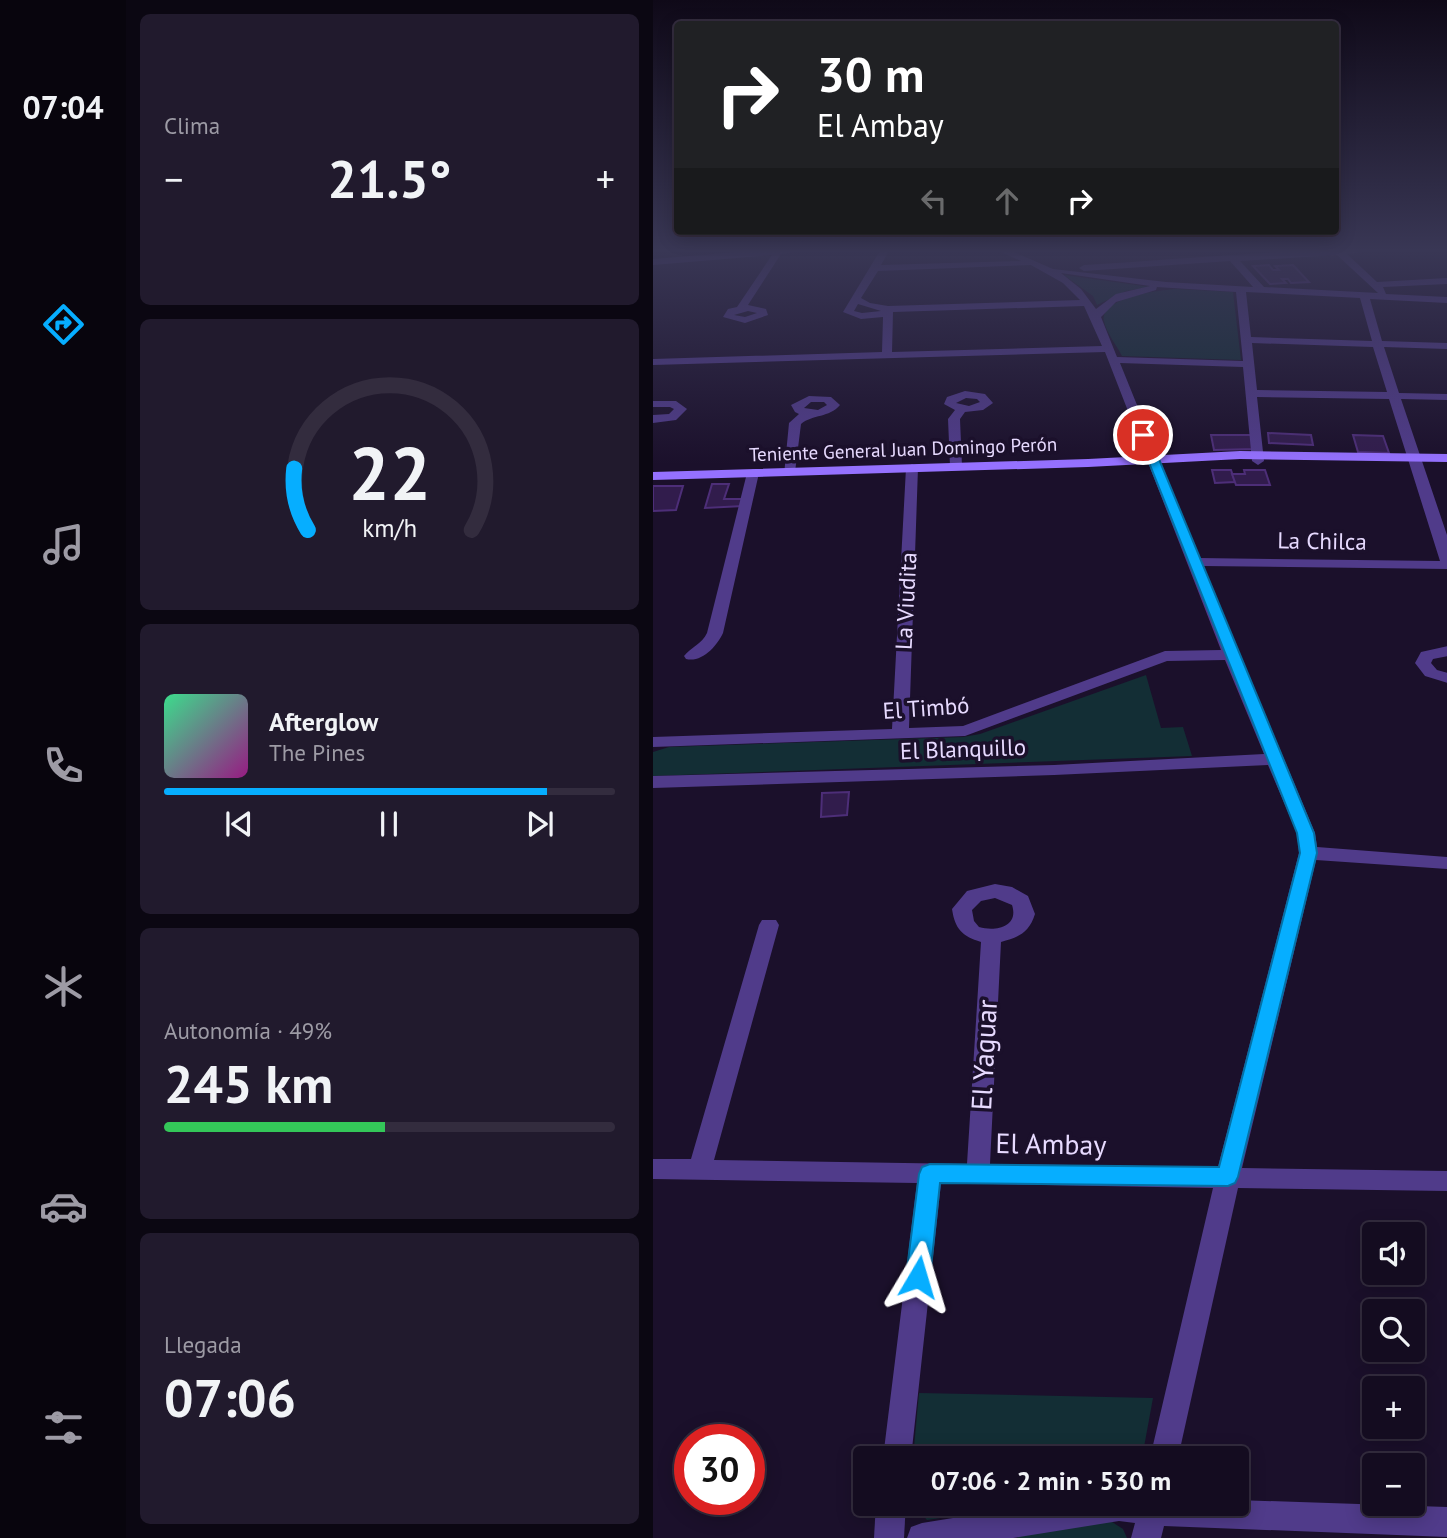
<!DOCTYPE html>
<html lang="es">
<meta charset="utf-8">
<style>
:root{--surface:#140c20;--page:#211a2d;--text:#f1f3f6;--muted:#9d9ba5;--line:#332c3e;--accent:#06aeff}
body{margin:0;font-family:"PT Sans",sans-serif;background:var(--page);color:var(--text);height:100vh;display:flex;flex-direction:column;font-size:26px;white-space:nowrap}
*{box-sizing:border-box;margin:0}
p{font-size:23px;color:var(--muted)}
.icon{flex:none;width:38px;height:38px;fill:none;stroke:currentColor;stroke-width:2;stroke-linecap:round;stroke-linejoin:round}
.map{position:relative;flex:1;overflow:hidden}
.details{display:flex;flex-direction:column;gap:14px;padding:14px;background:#0b0712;width:527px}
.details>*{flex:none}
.hud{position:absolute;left:21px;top:21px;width:665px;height:214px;border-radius:7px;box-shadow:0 4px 18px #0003,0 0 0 2px var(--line);background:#202124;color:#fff;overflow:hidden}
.fabs{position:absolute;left:709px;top:1222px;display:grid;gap:14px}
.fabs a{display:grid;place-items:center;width:63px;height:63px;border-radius:7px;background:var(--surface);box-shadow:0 4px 18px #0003,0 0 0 2px var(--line);font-size:35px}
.speed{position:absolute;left:21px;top:1424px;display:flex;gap:14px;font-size:35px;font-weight:700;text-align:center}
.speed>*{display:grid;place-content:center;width:91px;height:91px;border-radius:50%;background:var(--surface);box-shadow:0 4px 18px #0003,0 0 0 2px var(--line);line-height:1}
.speed .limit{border:10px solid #d22;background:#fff;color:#111}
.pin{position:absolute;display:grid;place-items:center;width:60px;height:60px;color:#fff;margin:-30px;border:4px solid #fff;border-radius:50%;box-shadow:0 2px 7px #0007}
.me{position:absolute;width:77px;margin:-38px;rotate:7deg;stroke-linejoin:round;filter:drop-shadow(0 0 5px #0008)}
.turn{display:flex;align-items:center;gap:24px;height:147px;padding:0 28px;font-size:32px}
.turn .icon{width:91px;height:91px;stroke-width:2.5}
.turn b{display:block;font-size:49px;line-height:60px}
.lanes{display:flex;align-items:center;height:66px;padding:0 28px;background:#0003;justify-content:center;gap:35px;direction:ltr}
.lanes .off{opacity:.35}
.big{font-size:52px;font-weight:700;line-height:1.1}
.details .widget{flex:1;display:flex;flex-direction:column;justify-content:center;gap:10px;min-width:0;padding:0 24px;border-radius:10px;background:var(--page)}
.details .dial{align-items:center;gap:0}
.dial svg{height:182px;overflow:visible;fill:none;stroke:var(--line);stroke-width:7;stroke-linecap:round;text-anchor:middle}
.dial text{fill:var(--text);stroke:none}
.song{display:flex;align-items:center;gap:21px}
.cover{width:84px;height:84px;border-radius:10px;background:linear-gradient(135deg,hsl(150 70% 55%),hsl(310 70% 35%))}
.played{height:7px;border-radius:4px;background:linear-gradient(90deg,var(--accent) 85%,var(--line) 85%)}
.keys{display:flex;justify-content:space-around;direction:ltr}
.heat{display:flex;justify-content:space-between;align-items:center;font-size:38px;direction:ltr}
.charge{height:10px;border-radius:5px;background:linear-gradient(90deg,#34c759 49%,var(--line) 0)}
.trip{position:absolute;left:200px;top:1446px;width:396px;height:70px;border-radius:7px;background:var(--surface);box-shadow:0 4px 18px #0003,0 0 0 2px var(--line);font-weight:700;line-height:70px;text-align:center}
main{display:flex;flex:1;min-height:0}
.tabs{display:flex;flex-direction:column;width:126px;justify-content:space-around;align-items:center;background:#08050d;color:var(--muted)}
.tabs .icon{width:49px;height:49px}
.tabs .on{color:var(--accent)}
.tabs b{font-size:32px;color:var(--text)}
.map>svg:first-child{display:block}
.green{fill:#132e35}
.building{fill:#311c4c;stroke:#4d2e78;stroke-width:2}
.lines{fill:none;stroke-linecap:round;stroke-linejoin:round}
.minor{fill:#503b8a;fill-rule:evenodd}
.secondary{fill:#9571ff;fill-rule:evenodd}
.route{fill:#06aeff;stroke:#0471a6;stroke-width:2}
.labels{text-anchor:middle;stroke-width:7;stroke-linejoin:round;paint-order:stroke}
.far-street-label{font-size:19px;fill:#e7daff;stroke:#1b102b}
.street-label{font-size:23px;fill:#e7daff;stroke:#1b102b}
.near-street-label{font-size:28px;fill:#e7daff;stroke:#1b102b}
</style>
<main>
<nav class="tabs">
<b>07:04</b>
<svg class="icon on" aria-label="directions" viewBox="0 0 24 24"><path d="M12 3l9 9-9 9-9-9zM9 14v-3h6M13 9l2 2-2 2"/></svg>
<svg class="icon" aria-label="music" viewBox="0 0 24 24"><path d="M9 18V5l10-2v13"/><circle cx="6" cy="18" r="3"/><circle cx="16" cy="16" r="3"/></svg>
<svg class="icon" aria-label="phone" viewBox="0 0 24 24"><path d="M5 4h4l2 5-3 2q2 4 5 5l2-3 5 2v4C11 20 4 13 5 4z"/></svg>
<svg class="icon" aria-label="climate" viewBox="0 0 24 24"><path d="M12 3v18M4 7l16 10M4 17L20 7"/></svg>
<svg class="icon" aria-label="car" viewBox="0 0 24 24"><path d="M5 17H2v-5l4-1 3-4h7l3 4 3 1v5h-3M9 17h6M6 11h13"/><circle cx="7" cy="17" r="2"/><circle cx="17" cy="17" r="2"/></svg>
<svg class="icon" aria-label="filters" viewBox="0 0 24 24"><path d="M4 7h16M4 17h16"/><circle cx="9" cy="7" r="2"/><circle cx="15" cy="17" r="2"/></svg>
</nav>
<section class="details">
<div class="widget"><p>Clima</p>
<div class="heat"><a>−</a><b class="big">21.5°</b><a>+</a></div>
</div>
<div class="widget dial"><svg viewBox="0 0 100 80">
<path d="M14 69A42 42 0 1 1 86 69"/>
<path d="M14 69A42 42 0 0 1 8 42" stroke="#06aeff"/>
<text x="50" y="56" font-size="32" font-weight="700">22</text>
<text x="50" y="72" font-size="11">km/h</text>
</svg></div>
<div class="widget">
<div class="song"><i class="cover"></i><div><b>Afterglow</b><p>The Pines</p></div></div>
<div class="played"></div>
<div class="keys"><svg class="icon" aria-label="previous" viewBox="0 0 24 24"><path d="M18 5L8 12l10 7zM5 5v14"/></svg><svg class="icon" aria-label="pause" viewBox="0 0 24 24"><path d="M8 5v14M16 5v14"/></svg><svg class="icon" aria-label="next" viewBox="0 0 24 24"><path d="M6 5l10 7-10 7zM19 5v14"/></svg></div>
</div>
<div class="widget"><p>Autonomía · 49%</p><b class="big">245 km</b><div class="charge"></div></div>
<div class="widget"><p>Llegada</p><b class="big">07:06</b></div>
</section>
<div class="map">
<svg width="795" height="1538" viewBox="0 0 795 1538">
<rect width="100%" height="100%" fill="#1b102b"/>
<g class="green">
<polygon points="411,275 497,287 473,291 444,305 440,296"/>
<path d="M523 289 580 292 588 360 469 356C464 346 453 332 451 321 447 297 508 290 523 289Z"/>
<polygon points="493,675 508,728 530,727 539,756 0,776 0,752 16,747 310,737 327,734"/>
<polygon points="266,1393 500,1398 489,1458 260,1458"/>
<polygon points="259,1503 388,1503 274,1520"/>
<polygon points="456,1520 470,1529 474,1538 364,1538 370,1533"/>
</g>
<g class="building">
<polygon points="616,265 620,270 626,270 622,266 640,265 656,282 638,283 635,279 629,279 633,283 617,284 600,266"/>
<polygon points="615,433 658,435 660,445 616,443"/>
<polygon points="558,435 599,435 602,449 561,450"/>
<polygon points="700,435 730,436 736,453 705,452"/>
<polygon points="559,470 578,470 582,482 562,483"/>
<polygon points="591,470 612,470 617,485 583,485 579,474 592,474"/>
<polygon points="59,484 76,484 71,499 92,499 90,506 52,508"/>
<polygon points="0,486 30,486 23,510 0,511"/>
<polygon points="196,792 194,815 168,817 169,793"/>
</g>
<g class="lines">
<g class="minor">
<path d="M120 249H159L128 254 95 305 113 309 115 315 92 323 70 317 75 309 84 307 119 255 0 265V259ZM95 311 104 313 92 317 81 315Z"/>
<path d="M228 249H237L228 265 368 261 341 249H354L400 269 513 282 600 287 577 261 431 271 426 268 431 265C532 259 632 249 732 249L694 254 724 282 795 278V284L730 287 733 294 795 297V303L717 299 729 341 795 343V349L731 347 746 393 795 394V400L748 399 795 538V569L550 566 662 833 664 847 795 857V869L663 860 589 1168 795 1171V1191L585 1188 525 1458H497L560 1188 288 1183 258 1458H230L264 1183 0 1179V1159H38L106 925 109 920H123L126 925 61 1160 314 1164 328 942C309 936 302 929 299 909L314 891 342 884 359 887 375 896 382 914C376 933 366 937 348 942L337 1164 565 1167 646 853 644 833 615 765 401 775 0 788V776L401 765 611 754 572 660 514 661 312 736 0 747V737L239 729 253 468 259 464 265 468 256 728 310 726 512 651 568 650 452 352 0 365V359L229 352 230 317 208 319 190 312ZM684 255 725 293 611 287 587 261ZM378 265 410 283 427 300 235 306 217 303 208 298 225 271ZM408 273 497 286 463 294 443 309 428 289ZM504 287 583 292 590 361 464 357 448 317 463 302 503 290ZM593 292 707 298 719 341 598 337ZM205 304 228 311 209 313 201 311ZM431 306 449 346 239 352 240 312ZM599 343 720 347 734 392 604 390ZM467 363 590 367 599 461 605 465 611 461 604 397 736 399 787 561 546 558ZM342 898 359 905C366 926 344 932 326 927L321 921 319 910 328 901Z"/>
<path d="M312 391 332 394 340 403 330 410 312 412 307 419 309 466 303 470 297 466 295 419 302 410 291 404 294 397ZM313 398 324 399 327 402 316 406 303 403Z"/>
<path d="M156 396 178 397 187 405C176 418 160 414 148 424L142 472 136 476 131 475 136 423 146 414 142 412 138 405ZM158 402H171L174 405 165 410 151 408Z"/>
<polygon points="0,401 23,401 34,409 23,420 0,423 0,415 16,414 21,409 17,407 0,407"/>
<path d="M100 469 106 473 70 633C64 646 49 663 33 659L31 656C38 647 49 644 54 633L94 473Z"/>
<polygon points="795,646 795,656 780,659 778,663 784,670 795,673 795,683 772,676 762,663 768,652"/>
<polygon points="583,1500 795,1507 795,1537 511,1526 508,1538 478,1538 482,1523 466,1521 360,1538 254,1538 258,1527 269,1523 392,1503 583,1503"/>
<polygon points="223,1503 253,1503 251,1538 221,1538"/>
</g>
<polygon class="secondary" points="587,451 795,454 795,462 587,459 435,467 0,480 0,472 435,459"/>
</g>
<linearGradient id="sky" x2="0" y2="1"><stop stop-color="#0f0918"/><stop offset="0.54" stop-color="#393755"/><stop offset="1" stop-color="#393755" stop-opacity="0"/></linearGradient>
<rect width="795" height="464" fill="url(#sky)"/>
<polygon class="route" points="490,432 496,435 661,833 664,853 585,1177 582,1183 575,1186 287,1183 277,1277 273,1284 265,1288 257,1284 253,1277 266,1174 269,1167 277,1164 566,1167 647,853 644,833 485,435"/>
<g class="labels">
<g class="far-street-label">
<text transform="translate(250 449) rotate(-2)" y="7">Teniente General Juan Domingo Perón</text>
</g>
<g class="street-label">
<text transform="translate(669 541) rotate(1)" y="8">La Chilca</text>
<text transform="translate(253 601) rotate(-87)" y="8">La Viudita</text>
<text transform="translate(273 708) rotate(-4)" y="8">El Timbó</text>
<text transform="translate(310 749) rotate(-2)" y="8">El Blanquillo</text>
</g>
<g class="near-street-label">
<text transform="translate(331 1055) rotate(-87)" y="10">El Yaguar</text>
<text transform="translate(398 1144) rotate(1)" y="10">El Ambay</text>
</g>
</g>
</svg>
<div class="fabs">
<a><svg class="icon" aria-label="sound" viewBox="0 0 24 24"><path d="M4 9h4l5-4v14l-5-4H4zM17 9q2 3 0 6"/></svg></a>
<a><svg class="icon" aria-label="search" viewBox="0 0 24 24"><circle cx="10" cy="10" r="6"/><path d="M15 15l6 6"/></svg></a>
<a>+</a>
<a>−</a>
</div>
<div class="speed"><div class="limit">30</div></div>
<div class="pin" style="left:490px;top:435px;background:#d93025"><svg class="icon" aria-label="arrive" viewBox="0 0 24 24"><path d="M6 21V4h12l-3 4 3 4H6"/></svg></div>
<svg class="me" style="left:265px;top:1277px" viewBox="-20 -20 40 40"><path d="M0-17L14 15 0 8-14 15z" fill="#06aeff" stroke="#fff" stroke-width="4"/></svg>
<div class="trip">07:06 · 2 min · 530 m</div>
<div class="hud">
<div class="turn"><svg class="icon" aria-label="right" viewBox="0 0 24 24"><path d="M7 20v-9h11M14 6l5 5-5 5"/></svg><div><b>30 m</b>El Ambay</div></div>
<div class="lanes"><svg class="icon off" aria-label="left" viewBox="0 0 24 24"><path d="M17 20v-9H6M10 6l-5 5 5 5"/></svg><svg class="icon off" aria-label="ahead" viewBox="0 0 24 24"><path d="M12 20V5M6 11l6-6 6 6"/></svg><svg class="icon" aria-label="right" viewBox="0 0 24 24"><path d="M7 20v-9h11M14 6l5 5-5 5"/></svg></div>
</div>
</div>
</main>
